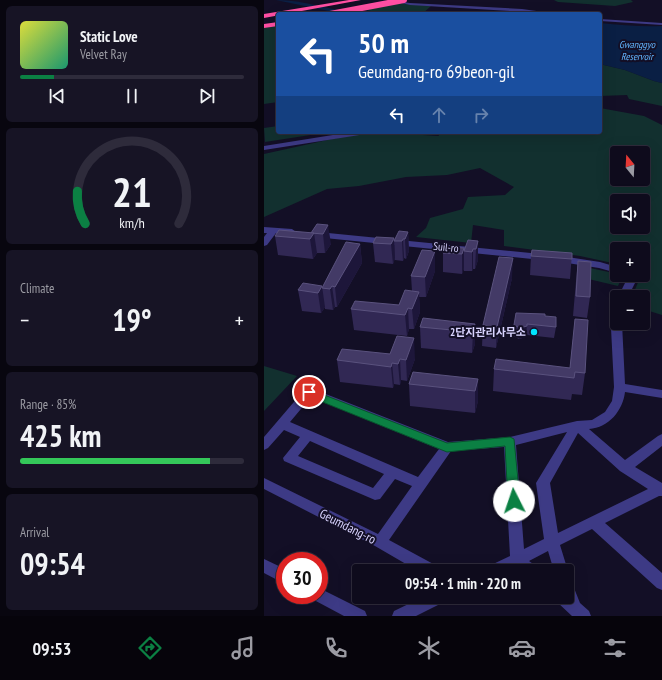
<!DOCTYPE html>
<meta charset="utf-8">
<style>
:root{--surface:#0e0b1c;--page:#171425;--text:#f1f3f6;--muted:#9b9ba3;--line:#2e2b3b;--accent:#0b8043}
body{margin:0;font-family:"PT Sans Narrow","Noto Sans KR",sans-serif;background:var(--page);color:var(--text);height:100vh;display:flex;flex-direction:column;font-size:15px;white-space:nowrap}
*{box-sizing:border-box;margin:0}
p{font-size:13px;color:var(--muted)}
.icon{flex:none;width:22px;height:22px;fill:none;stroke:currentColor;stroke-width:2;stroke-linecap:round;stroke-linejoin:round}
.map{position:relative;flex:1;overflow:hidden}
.sheet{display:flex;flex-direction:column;gap:6px;padding:6px;background:#08060f;width:264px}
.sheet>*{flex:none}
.banner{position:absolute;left:12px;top:12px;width:326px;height:122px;border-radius:4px;box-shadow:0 4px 16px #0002,0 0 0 1px var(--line);background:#1a4fa0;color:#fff;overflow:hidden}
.needle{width:26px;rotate:342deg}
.buttons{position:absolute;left:346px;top:146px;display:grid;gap:8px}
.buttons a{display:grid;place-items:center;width:40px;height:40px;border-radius:4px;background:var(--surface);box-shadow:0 4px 16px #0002,0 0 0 1px var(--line);font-size:20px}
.speed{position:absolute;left:12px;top:552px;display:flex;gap:8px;font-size:20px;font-weight:700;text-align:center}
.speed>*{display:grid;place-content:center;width:52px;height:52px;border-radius:50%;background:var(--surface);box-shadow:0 4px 16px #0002,0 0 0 1px var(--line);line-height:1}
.speed .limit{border:6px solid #d22;background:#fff;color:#111}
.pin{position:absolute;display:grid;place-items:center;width:34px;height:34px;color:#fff;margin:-17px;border:2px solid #fff;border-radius:50%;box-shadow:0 1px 4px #0007}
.me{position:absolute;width:44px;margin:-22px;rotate:356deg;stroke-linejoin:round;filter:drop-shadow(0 0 3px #0008)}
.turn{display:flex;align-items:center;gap:14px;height:84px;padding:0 16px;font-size:18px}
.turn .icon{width:52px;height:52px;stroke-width:2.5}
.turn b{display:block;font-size:28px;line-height:34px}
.lanes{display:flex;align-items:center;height:38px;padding:0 16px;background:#0003;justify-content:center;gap:20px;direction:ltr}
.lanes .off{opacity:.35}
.big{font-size:30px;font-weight:700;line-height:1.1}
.sheet .widget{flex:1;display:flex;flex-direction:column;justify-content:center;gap:6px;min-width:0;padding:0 14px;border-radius:6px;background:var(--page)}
.sheet .dial{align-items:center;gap:0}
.dial svg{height:104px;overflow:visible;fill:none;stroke:var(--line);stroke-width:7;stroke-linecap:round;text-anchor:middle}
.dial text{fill:var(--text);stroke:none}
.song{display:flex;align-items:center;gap:12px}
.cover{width:48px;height:48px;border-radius:6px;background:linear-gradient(135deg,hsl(60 70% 55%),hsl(160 70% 35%))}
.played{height:4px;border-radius:2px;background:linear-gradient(90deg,var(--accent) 15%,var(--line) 15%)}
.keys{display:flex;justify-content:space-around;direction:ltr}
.heat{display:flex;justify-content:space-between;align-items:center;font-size:22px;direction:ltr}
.charge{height:6px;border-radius:3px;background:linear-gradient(90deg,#34c759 85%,var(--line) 0)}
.trip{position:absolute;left:88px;top:564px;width:222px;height:40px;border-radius:4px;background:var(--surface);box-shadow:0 4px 16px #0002,0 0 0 1px var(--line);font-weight:700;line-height:40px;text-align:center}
.menu{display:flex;height:64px;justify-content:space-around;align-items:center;background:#06040b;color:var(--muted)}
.menu .icon{width:28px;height:28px}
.menu .on{color:var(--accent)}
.menu b{font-size:18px;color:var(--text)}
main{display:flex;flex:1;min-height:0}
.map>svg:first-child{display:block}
.green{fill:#12302f;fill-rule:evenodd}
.water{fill:#0a1f44}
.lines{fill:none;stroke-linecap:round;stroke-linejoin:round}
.minor{fill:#3d3a85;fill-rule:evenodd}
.highway{fill:#ff4fa3;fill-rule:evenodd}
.highway-bridge{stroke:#ff4fa3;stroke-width:6}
.wall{fill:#312854}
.shaded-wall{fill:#1d163a}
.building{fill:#433a66;stroke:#5a527e}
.route{fill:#0b8043;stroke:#07532c}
.poi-dot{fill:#00e5ff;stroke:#130f26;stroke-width:1.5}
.labels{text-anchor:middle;stroke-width:4;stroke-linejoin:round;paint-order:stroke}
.far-water-label{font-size:10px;font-style:italic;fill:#62b6ff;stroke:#130f26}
.street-label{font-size:11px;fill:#d9d4ff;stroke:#130f26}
.poi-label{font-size:11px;font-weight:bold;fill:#d9d4ff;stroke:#130f26;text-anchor:end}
.near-street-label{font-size:13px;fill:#d9d4ff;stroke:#130f26}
</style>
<main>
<section class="sheet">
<div class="widget">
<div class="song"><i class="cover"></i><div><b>Static Love</b><p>Velvet Ray</p></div></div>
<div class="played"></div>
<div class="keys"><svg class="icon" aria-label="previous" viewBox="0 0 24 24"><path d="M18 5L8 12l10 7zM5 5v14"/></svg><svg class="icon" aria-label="pause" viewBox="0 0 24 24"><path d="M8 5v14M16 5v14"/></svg><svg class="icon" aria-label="next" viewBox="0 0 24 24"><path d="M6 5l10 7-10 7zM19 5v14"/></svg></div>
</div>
<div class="widget dial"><svg viewBox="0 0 100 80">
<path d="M14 69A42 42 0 1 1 86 69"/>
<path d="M14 69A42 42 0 0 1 8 44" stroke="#0b8043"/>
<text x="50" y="56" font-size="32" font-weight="700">21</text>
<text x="50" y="72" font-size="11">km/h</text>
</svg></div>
<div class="widget"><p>Climate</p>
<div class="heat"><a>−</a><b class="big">19°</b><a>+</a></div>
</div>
<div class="widget"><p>Range · 85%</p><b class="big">425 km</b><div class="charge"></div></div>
<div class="widget"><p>Arrival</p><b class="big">09:54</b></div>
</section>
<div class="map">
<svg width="398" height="616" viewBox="0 0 398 616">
<rect width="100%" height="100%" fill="#130f26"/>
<g class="green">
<polygon points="290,0 367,0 369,2 351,6 294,2"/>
<polygon points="135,3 167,6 158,14 122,14 102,10"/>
<polygon points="14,25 14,102 0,104 0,28"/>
<polygon points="336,64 361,70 390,81 398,83 398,106 365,99 363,95 336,96"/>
<path d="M336 108 380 116 398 125V315L379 309V297H368L377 275H379V249H353V264L316 256 240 246V230L209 225 207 243 152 237 162 228 166 218 199 209 204 197 241 195 250 187 216 168 183 175 142 177 95 186 63 189 0 217V154L86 135 111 132 175 136 173 132H336ZM353 153H379V179H353ZM353 201H379V227H353Z"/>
<polygon points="14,126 14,132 66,132 1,142 0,128"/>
<polygon points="321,267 359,275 354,286 316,277"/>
<polygon points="0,366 33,376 0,411"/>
</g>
<g class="water">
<path d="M12 0C43 0 68 11 98 14H79Z"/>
<path d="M336 23C357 25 377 27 398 26V83L390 81 361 70 336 64Z"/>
</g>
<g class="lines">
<g class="minor">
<polygon points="125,0 146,3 258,9 294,14 146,5"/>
<polygon points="336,19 398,23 398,25 336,21"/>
<polygon points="74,132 105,132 102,134 0,150 0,146 75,134"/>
<polygon points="0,227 28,229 32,232 28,235 12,233 3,245 0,246 0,237 3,233 0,233"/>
<polygon points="54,232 297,256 336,262 353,267 353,273 335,268 297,262 51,237 50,235 51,233"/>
<polygon points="365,275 375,275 364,297 354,297"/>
<path d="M353 318V323H358L361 384 398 390V398L361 392C359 410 345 428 325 429L361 460 394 436 398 434V446L371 467 398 483V496H395L341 523 398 573V590L393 588 328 529 296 545 304 571 303 574V571H290L284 551 265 561 272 566 274 571H256L252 567 245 571H223L225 566 246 556 240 447 187 451 125 540 173 566 175 571H154L111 546 0 489V478L114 534 148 486 131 479 116 499 111 500 20 461 19 458 36 437 20 430 4 448 0 450V437L41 389H49L184 442 246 437 313 421 328 420 341 412 348 401 350 387 347 328 348 321ZM47 397 175 449 154 477 26 422ZM303 432 272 483 280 539 260 549 252 445ZM314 433 356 471 384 489 294 533 286 483ZM46 441 120 474 109 488 34 456Z"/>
<polygon points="0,559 21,569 21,584 0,573"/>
<polygon points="303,581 308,583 316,603 325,611 327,616 308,616 293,602 290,597 303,597"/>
<polygon points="55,588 101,611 103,616 80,616 50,600 47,595 55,595"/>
<polygon points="159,597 183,597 180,602 152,616 128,616 130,611"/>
</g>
<g class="highway">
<polygon points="85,0 97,0 0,18 0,14"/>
<polygon points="14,22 14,26 0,28 0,24"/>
</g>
<polyline class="highway-bridge" points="66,14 140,0"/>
</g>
<g class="wall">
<polygon points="53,224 67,244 61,253 53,253 49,259 14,255 11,236 47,233"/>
<polygon points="144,232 145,251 142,259 140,258 139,261 131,260 130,241"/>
<polygon points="130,238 131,258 129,264 111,262 109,243"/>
<polygon points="214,241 214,260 211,269 209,269 208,271 200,271 200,251"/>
<polygon points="96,244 98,263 73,307 71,307 69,310 61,309 61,307 57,313 38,311 34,290 58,288"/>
<polygon points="200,248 200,268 198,274 179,272 179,253"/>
<polygon points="308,253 306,279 266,275 267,256"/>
<polygon points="314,261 326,297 323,318 309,316 312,281"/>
<polygon points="171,271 162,297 155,297 156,312 150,329 145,329 143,336 90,330 87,309 135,305 148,291 147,276"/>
<polygon points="248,278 232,348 218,346 219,325"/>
<polygon points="281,316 292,327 290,338 263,335 262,337 255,339 249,336 250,325"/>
<polygon points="311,319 321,373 318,395 308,394 307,400 229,391 230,369 306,368"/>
<polygon points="211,324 211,344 208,353 157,348 156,327"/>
<polygon points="151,359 143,381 137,380 136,385 130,384 129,388 76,382 73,360"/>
<polygon points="214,379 214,401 211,413 146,406 145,384"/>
</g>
<g class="shaded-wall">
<polygon points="64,225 67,244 61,253 59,234"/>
<polygon points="144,232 145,251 142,259 141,239"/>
<polygon points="50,233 53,253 49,259 46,239"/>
<polygon points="130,238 131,258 129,264 127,244"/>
<polygon points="139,239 140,258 139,261 138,241"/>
<polygon points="214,241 214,260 211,269 212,249"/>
<polygon points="96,244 98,263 73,307 71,287"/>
<polygon points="200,248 200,268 198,274 198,254"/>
<polygon points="209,249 209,269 208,271 208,252"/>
<polygon points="171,251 171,271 162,297 161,277"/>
<polygon points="249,258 248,278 232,348 233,327"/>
<polygon points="58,286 61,307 57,313 54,293"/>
<polygon points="68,286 71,307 69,310 66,289"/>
<polygon points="155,292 156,312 150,329 148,309"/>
<polygon points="144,308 145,329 143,336 141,315"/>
<polygon points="211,324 211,344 208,353 209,332"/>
<polygon points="263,324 262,337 255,339 256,328"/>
<polygon points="150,338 151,359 143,381 142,360"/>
<polygon points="136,359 137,380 136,385 134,364"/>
<polygon points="128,363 130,384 129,388 127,367"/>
<polygon points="214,379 214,401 211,413 211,391"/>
</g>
<g class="building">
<polygon points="53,224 64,225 59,234 47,233"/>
<polygon points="15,230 50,233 46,239 11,236"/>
<polygon points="135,231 144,232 141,239 139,239 138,241 130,241"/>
<polygon points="112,237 130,238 127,244 109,243"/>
<polygon points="204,240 214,241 212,249 209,249 208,252 200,251"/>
<polygon points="82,242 96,244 71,287 68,286 66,289 58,288"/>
<polygon points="181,247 200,248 198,254 179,253"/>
<polygon points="158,250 171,251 161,277 147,276"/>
<polygon points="268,250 308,253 308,259 267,256"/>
<polygon points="235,257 249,258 233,327 219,325"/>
<polygon points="314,261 327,262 326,297 312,296"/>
<polygon points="39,283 58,286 54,293 34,290"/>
<polygon points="141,290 155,292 148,309 144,308 141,315 87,309 91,301 135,305"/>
<polygon points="252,313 281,314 281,316 292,317 292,327 263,324 263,326 256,328 250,325"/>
<polygon points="159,318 211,324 209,332 156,327"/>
<polygon points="311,319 324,320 321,373 311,372 310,378 230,369 232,359 306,368"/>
<polygon points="133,336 150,338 142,360 136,359 134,364 128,363 127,367 73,360 78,349 126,354"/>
<polygon points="149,372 214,379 211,391 145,384"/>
</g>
<polygon class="route" points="45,389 183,443 246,437 250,439 256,501 254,504 250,506 246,504 244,501 241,446 183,452 41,395 40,392"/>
<circle class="poi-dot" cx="270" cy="332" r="4"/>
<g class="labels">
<g class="far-water-label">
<text x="373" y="48">Gwanggyo<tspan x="373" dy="12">Reservoir</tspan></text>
</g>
<g class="street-label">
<text transform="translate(182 247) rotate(6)" y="4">Suil-ro</text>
</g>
<g class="poi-label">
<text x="262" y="336">2단지관리사무소</text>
</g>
<g class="near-street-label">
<text transform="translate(84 526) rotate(27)" y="5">Geumdang-ro</text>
</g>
</g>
</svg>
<div class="buttons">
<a><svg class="needle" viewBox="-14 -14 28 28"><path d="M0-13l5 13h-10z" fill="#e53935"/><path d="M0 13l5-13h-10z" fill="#9b9ba3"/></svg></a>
<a><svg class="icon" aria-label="sound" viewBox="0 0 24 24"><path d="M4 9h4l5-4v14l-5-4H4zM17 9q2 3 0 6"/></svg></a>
<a>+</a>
<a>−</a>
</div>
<div class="speed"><div class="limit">30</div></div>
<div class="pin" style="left:45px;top:392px;background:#d93025"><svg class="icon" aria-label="arrive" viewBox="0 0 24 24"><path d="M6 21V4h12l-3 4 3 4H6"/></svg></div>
<svg class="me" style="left:250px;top:501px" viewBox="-20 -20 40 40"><circle r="19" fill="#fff"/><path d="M0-13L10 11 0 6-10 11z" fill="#0b8043"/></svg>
<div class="trip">09:54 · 1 min · 220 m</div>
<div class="banner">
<div class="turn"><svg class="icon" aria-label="left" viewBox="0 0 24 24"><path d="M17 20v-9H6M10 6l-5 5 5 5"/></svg><div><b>50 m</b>Geumdang-ro 69beon-gil</div></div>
<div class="lanes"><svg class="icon" aria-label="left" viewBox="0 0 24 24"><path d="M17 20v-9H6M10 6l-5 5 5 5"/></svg><svg class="icon off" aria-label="ahead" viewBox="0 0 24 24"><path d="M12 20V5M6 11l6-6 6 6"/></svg><svg class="icon off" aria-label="right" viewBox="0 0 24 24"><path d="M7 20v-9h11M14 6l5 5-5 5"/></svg></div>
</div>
</div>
</main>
<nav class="menu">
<b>09:53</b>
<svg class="icon on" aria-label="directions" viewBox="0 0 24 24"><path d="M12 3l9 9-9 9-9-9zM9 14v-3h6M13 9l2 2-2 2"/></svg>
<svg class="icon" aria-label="music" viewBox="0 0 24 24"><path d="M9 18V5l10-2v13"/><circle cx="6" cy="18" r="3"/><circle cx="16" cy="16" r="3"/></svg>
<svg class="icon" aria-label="phone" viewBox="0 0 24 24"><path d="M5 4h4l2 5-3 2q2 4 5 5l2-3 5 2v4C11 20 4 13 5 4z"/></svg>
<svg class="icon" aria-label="climate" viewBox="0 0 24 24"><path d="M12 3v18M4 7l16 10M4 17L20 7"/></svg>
<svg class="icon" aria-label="car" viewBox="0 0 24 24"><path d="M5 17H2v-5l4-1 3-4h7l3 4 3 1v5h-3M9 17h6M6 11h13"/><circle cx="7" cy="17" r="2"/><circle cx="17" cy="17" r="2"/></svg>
<svg class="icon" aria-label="filters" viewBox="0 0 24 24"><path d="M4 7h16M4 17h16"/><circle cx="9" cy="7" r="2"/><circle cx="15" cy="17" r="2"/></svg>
</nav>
